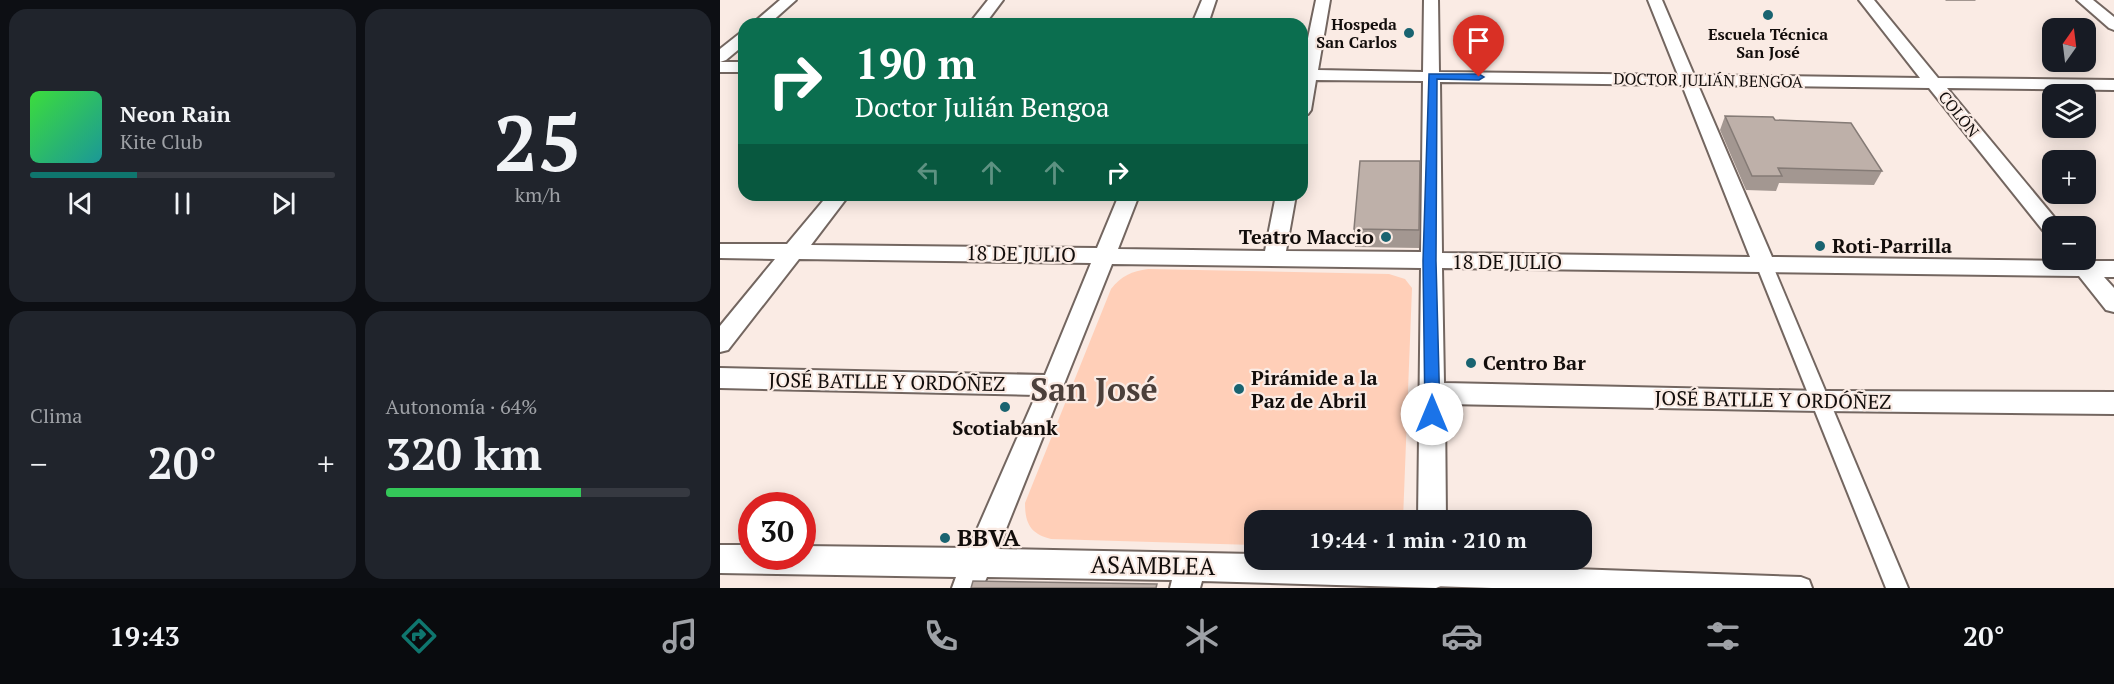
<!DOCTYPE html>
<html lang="es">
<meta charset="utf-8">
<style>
:root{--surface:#171b24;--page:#20242c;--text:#f1f3f6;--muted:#9ea1a6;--line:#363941;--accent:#0f766e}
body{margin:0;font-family:"PT Serif",serif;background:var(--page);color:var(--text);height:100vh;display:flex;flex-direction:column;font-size:22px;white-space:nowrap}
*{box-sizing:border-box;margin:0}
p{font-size:20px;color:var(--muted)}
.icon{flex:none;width:33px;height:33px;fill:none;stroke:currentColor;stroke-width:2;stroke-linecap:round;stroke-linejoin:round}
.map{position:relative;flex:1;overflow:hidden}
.sheet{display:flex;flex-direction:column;gap:9px;padding:9px;background:#0d0f14;width:720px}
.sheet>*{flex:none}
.top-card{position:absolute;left:18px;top:18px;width:570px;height:183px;border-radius:18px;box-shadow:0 3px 15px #0003;background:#0b6e4f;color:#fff;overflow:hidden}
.needle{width:39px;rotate:14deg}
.buttons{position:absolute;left:1322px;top:18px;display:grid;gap:12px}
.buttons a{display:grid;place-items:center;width:54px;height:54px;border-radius:12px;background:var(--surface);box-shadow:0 3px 15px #0003;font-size:30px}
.speed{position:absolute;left:18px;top:492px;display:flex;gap:12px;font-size:30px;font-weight:700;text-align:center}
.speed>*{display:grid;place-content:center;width:78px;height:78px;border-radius:50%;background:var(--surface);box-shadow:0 3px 15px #0003;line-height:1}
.speed .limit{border:9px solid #d22;background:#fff;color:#111}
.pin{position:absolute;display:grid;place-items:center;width:51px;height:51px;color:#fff;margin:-62px -26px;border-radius:50% 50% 50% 0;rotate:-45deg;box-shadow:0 0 6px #0007}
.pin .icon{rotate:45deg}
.me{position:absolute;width:66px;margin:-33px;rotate:0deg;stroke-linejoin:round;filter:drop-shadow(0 0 4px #0008)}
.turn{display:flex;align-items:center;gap:21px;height:126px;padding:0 18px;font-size:27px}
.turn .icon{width:78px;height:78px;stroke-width:2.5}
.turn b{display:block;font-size:42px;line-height:51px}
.lanes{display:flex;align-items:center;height:57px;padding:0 18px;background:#0003;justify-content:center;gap:30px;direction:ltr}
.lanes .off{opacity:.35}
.big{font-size:45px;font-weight:700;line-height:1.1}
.sheet .widget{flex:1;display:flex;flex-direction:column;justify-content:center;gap:9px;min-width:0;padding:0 21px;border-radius:18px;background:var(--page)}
.sheet .dial{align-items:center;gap:0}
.dial b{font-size:78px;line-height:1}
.song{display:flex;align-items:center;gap:18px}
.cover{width:72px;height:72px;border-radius:9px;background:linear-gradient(135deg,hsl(120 70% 55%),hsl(180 70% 35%))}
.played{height:6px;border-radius:3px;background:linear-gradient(90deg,var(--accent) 35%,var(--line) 35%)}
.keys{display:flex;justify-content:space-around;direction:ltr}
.heat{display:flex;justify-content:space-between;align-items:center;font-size:33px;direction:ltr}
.charge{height:9px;border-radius:4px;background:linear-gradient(90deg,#34c759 64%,var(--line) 0)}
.sheet .tiles{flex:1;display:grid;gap:9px;grid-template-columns:repeat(2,1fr)}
.trip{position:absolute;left:524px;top:510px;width:348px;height:60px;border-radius:18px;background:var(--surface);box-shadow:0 3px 15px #0003;font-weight:700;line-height:60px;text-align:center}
.tab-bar{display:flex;height:96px;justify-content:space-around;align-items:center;background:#090b0e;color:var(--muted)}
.tab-bar .icon{width:42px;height:42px}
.tab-bar .active{color:var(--accent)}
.tab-bar b{font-size:27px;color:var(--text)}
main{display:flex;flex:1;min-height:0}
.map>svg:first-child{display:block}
.green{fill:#ffcfb8}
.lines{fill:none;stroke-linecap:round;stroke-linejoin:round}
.pedestrian-casing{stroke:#736660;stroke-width:4}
.minor-casing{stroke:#736660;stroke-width:4}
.pedestrian{fill:#fff;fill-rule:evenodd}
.minor{fill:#fff;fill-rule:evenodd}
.wall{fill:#a39791}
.building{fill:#beb0a9;stroke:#857b76;stroke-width:1.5}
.route{fill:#1a73e8;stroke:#114b97;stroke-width:1.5}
.poi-dot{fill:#196370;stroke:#faebe4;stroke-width:2}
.labels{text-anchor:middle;stroke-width:4.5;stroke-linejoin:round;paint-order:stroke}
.far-poi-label{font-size:16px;font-weight:bold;fill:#120d0b;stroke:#faebe4;text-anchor:end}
.far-street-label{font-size:16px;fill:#120d0b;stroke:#faebe4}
.poi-label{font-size:20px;font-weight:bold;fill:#120d0b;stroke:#faebe4;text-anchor:start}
.street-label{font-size:20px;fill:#120d0b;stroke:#faebe4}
.near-poi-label{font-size:24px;font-weight:bold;fill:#120d0b;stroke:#faebe4;text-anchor:start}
.near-street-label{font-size:24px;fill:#120d0b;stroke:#faebe4}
.town-label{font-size:32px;font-weight:bold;fill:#4b3f3a;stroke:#faebe4}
</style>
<main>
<section class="sheet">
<div class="tiles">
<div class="widget">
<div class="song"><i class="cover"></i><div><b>Neon Rain</b><p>Kite Club</p></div></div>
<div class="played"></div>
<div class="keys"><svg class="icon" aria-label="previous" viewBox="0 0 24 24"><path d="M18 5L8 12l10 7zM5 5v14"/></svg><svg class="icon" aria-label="pause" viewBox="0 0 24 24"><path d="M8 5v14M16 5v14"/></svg><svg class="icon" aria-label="next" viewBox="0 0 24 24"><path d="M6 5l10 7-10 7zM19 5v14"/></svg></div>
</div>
<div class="widget dial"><b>25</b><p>km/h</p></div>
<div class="widget"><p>Clima</p>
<div class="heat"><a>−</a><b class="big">20°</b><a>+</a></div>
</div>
<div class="widget"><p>Autonomía · 64%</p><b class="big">320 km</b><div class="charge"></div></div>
</div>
</section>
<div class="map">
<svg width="1394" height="588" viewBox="0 0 1394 588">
<rect width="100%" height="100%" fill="#faebe4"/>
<path class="green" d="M428 269 669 274 685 279 692 288 683 520H534V545L331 539C311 534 305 524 305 503L391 289C401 276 412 271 428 269Z"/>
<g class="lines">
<g class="pedestrian-casing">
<g id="pedestrian">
<polygon points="1044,258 1050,260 1052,264 1188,588 1166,588 1036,264 1038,260"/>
<polygon points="712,564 1081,577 1089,580 1092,588 772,588 712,586 704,583 701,575 704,567"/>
</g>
</g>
<g class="minor-casing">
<g id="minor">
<polygon points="60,0 76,0 49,24 32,24"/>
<polygon points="268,0 283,0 265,24 249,24"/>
<polygon points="482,0 496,0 488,24 472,24"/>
<path d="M596 0H610L598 70 703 72 704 0H718L719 72 958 75 928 0H942L974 75 1200 78 1139 0H1154L1218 78 1394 80V90L1227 88 1339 223 1341 226H1332V235L1325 233 1209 88 978 85 1052 257 1348 261 1365 260V255L1371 261H1394V277H1384L1394 288V312L1386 310 1359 276 722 268 724 383 1101 391 1394 392V414L1101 411 725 404 726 520H698L701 268 392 264 278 549 534 554V560H712L723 565 727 575 723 585 716 588 482 581 480 588H450L452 580 267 577 262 588H232L236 577 0 573V545H32V556H82V546L249 548 316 395 0 388V368L325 375 371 263 79 259 8 350 0 352V326L55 259 0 258V244H67L108 195H129L91 245 377 248 399 195H419L398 249 545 251 556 195H576L566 251 701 252 703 81 596 80 591 110 588 114 582 115V67ZM720 82 962 85 1030 257 722 253Z"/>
<polygon points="1357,0 1373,0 1394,17 1394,30 1389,28"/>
<polygon points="24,32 24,45 6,60 0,62 0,49 19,34"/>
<rect x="0" y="62" width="24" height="10"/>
</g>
</g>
<use href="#pedestrian" class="pedestrian"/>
<use href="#minor" class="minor"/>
</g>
<g class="wall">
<polygon points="1225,0 1256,0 1255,1 1226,1"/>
<polygon points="1005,116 1055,120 1162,171 1154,185 1059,183 1056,191 1026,190 1000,130"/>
<polygon points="700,161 699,248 635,247 634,229"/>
</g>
<g class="building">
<polygon points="1005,116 1053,117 1055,120 1131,123 1162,171 1058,168 1062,176 1032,176"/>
<polygon points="640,161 700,161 699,230 634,229"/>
<polygon points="253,581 437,584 436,588 251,588"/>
</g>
<polygon class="route" points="709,74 759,74 764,77 759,80 717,79 716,261 720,414 718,419 712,421 707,419 705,414 703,261"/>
<g class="poi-dot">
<circle cx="1048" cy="15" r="6"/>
<circle cx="689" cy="33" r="6"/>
<circle cx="666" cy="237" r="6"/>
<circle cx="1100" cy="246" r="6"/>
<circle cx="751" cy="363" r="6"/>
<circle cx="519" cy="389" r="6"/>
<circle cx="285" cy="407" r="6"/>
<circle cx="225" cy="538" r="6"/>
</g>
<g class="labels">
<g class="far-poi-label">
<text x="677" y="30">Hospeda<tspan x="677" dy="18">San Carlos</tspan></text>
<text x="1048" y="40" text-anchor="middle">Escuela Técnica<tspan x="1048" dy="18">San José</tspan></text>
</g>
<g class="far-street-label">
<text transform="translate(988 80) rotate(1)" y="6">DOCTOR JULIÁN BENGOA</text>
<text transform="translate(1239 114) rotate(51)" y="6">COLÓN</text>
</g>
<g class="poi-label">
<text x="654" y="244" text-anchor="end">Teatro Maccio</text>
<text x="1112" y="253">Roti-Parrilla</text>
<text x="763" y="370">Centro Bar</text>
<text x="531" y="385">Pirámide a la<tspan x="531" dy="23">Paz de Abril</tspan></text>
<text x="285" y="435" text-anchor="middle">Scotiabank</text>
</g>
<g class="street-label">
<text transform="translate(301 254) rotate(1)" y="7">18 DE JULIO</text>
<text x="787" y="269">18 DE JULIO</text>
<text transform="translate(167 382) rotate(1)" y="7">JOSÉ BATLLE Y ORDÓÑEZ</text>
<text transform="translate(1053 400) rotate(1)" y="7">JOSÉ BATLLE Y ORDÓÑEZ</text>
</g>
<g class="near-poi-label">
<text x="237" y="546">BBVA</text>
</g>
<g class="near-street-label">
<text transform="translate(433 566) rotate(1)" y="8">ASAMBLEA</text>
</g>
<g class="town-label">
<text x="374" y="401">San José</text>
</g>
</g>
</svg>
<div class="buttons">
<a><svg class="needle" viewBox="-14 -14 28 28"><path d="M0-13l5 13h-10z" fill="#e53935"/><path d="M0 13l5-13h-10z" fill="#9ea1a6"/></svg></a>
<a><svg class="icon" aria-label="layers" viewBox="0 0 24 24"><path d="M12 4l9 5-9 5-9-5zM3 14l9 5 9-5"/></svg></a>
<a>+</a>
<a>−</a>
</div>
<div class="speed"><div class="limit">30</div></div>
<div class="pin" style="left:759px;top:77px;background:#d93025"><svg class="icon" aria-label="arrive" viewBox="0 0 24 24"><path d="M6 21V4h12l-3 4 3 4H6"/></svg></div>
<svg class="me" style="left:712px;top:414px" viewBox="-20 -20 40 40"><circle r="19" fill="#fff"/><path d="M0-13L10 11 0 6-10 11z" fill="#1a73e8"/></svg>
<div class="trip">19:44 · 1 min · 210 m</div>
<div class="top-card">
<div class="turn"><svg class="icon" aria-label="right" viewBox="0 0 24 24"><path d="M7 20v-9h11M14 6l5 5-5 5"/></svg><div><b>190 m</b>Doctor Julián Bengoa</div></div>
<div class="lanes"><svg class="icon off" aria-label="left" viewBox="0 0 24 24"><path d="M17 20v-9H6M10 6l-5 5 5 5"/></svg><svg class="icon off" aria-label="ahead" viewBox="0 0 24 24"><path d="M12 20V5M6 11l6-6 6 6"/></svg><svg class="icon off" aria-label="ahead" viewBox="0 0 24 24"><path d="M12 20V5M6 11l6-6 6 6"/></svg><svg class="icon" aria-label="right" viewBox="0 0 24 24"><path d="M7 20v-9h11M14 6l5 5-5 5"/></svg></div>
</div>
</div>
</main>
<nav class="tab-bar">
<b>19:43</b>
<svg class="icon active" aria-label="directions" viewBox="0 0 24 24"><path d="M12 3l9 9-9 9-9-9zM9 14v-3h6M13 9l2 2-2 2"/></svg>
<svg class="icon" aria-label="music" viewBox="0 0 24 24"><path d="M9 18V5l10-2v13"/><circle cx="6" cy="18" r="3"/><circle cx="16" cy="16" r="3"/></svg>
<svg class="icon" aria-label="phone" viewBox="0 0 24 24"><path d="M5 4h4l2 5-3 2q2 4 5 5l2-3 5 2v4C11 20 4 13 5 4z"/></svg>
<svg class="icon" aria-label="climate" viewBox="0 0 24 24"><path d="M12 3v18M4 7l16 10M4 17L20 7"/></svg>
<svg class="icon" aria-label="car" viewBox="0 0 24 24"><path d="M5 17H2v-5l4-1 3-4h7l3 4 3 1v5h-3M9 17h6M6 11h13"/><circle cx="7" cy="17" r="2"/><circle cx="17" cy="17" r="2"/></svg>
<svg class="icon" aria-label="filters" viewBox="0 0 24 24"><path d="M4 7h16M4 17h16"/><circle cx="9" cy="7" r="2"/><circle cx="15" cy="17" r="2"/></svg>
<b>20°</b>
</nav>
